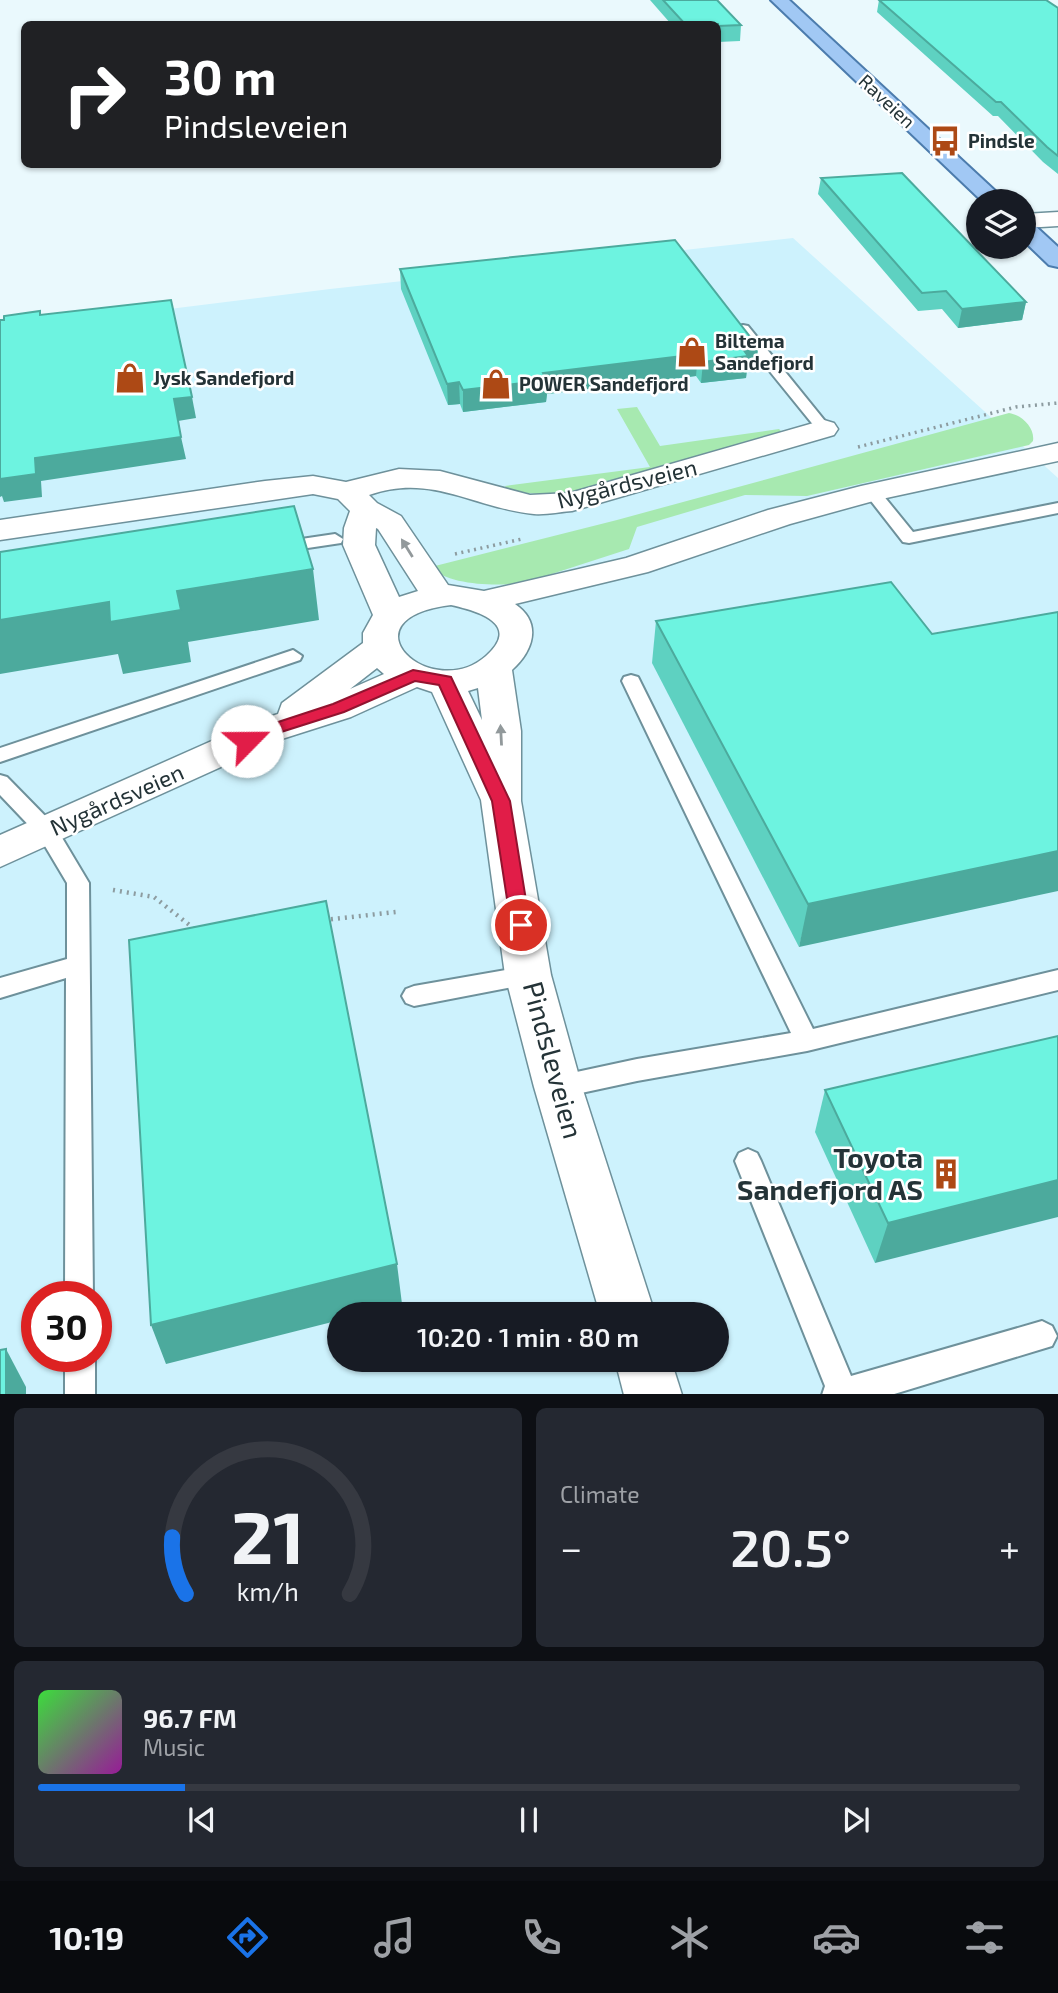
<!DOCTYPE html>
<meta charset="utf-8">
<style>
:root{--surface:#171b24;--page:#242831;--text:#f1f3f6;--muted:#9ea1a6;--line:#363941;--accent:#1a73e8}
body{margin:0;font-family:"Exo 2",sans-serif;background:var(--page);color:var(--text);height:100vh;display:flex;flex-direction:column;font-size:26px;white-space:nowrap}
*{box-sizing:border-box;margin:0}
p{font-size:23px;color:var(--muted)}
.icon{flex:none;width:38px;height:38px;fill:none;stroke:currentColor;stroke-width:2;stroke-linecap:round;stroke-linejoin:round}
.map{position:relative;height:1394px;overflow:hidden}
.panel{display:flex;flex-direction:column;gap:14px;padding:14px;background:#0d0f14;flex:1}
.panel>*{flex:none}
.hud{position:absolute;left:21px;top:21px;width:700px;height:147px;border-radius:10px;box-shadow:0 2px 5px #0004;background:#202124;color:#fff;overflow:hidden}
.controls{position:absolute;left:966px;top:189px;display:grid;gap:14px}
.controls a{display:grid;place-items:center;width:70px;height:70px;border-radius:50%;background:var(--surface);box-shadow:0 2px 5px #0004;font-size:35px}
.speed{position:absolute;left:21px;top:1281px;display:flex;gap:14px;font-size:35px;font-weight:700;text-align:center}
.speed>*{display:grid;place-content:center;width:91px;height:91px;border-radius:50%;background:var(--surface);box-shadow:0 2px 5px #0004;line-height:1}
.speed .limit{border:10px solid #d22;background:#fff;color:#111}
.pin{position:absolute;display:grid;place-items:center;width:60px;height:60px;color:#fff;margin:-30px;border:4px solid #fff;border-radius:50%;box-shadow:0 2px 7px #0007}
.me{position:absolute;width:77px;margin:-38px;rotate:67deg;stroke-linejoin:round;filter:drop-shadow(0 0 5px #0008)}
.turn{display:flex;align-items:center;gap:24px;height:147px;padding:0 28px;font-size:32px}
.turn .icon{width:91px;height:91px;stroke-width:2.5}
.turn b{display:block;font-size:49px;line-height:60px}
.big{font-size:52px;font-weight:600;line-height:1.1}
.panel .card{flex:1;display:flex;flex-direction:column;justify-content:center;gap:10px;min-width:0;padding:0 24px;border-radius:10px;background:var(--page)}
.panel .dial{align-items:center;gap:0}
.dial svg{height:182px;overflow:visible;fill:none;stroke:var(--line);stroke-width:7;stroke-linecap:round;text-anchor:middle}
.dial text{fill:var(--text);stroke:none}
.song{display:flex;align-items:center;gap:21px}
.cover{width:84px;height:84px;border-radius:10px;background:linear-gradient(135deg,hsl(120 70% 55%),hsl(300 70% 35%))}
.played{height:7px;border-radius:4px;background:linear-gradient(90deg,var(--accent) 15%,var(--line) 15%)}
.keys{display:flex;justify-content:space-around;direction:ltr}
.heat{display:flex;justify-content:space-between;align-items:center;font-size:38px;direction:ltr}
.panel .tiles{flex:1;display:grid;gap:14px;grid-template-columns:1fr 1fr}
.card:last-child{grid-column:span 2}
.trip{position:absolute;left:327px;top:1302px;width:402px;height:70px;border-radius:35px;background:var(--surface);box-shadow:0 2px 5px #0004;font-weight:600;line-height:70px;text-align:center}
.menu{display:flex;height:112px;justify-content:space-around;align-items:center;background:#090b0e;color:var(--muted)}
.menu .icon{width:49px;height:49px}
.menu .active{color:var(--accent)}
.menu b{font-size:32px;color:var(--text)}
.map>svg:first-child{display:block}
.built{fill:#cdf2fd;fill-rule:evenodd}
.green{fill:#a7e9b0}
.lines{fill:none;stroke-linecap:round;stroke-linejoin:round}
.service-casing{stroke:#6e919b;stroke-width:4}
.minor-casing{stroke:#6e919b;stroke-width:3}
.primary-casing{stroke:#4c7cad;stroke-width:4}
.path-far1{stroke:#8d9ca0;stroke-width:3.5;stroke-dasharray:2 4.5;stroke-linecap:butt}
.path{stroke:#8d9ca0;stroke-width:4.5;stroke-dasharray:2 5;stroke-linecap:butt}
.service{fill:#fff;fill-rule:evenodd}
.minor{fill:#fff;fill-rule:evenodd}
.primary{fill:#a1c8f4;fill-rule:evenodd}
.wall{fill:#5ed1c1}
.shaded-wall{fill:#4caa9d}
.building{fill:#6df3e0;stroke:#4caa9d;stroke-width:2}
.oneway{fill:#92999b}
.route{fill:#e11d48;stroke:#92132f;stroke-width:2}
.labels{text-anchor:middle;stroke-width:5;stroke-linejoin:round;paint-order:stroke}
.far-street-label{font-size:19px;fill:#243337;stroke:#fff}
.far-poi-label{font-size:19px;font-weight:bold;fill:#243337;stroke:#fff;text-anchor:start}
.street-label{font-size:23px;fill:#243337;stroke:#fff}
.near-street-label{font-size:28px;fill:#243337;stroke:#fff}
.near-poi-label{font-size:28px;font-weight:bold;fill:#243337;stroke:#fff;text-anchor:end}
</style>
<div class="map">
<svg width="1058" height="1395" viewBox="0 0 1058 1395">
<rect width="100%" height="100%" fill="#eaf9fd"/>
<path class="built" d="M793 238 1058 478V1394H0V330L330 289ZM37 1297H96V1356H37ZM340 1314H718V1360H340Z"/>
<g class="green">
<polygon points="637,407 660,446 779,429 782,432 581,491 548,495 508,491 505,486 650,467 617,409"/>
<path d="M1009 413C1022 415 1035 428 1033 441L1029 445 807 496 745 495 637 527 629 549 527 582C503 587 447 586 431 567L617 520Z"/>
</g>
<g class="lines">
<g class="service-casing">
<g id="service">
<polygon points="743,325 748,326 829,426 832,429 829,432 819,432 738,332 738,326"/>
<polygon points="872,487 878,489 913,532 1058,503 1058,513 909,543 903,542 864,492"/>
<polygon points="335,534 343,539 341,543 281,552 273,547 281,542"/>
<polygon points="293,650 302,656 300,660 0,762 0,748"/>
<polygon points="631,675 638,677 640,681 813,1029 1058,970 1058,990 807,1051 637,1081 558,1098 549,1095 545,1087 549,1079 558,1076 637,1059 791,1033 622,681 624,677"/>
<polygon points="0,775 7,777 55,826 89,883 93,1297 65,1297 66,978 0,998 0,978 67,959 67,883 39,836 0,795"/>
<polygon points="528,966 536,968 540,975 536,982 528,984 414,1006 406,1003 402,996 406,989 414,986"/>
<polygon points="748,1149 757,1153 761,1161 851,1376 1042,1321 1052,1326 1057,1336 1052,1346 891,1395 822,1395 825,1386 735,1161 739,1153"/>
<rect x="65" y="1356" width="30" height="39"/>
</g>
</g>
<g class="minor-casing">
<g id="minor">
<polygon points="1058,212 1058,226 1024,228 1024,214"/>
<path d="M824 420 834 423 838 429 834 435 572 511C559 512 546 515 534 514 473 508 432 473 369 495L377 503 401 516 448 585 484 591 626 558 768 510 861 486 1058 443V461L877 500 790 524 648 572 515 604C543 623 533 651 512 670L521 731V801L551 975 582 1087 655 1314H600L534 1087 505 975 481 800 432 692 417 687 351 717 285 738 0 867V835L259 720 278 714 282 703 363 643V633L373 615 343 545 344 528 350 511 338 499 313 494 0 540V520L265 481 313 476 346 482 399 469 440 471 530 495 570 493ZM376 528 378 529 418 591 399 597 375 545ZM451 605C478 611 522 624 486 656 431 704 339 619 451 605ZM377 668 384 674 350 689ZM478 688 482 720 468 691Z"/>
<polygon points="615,1360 671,1360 682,1395 624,1395"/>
</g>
</g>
<g class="primary-casing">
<g id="primary">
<polygon points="771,0 789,0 1006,201 982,201"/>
<polygon points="1024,221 1032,223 1058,247 1058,267 1049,265 1024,241"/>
</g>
</g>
<g class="path-far1">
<polyline points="858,447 1016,407 1058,403"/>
<polyline points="455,554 522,539"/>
</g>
<g class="path">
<polyline points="113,890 154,897 197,931"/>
<polyline points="324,920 396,912"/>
</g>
<use href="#service" class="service"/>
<use href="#minor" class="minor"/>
<use href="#primary" class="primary"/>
</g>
<g class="wall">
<polygon points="650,0 717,0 741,25 740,41 718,42 718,24 671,24"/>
<polygon points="879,0 1058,8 1058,174 1043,162 998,116 993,116 877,12"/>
<polygon points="821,178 1026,302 1022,320 958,328 942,309 918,311 818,194"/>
<polygon points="400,269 758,347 756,368 747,369 746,378 701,383 696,376 547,394 546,402 463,412 460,404 448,405 401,289"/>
<polygon points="891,582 799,947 652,663 656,621"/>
<polygon points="1058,1036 875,1263 815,1132 825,1090"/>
</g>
<g class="shaded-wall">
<polygon points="1026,302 1022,320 958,328 962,309"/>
<polygon points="758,347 756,368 747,369 746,378 701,383 703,362 743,349"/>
<polygon points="698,354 696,376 547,394 546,402 463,412 463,390 543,373"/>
<polygon points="459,382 460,404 448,405 447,384"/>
<polygon points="192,397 196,418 178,421 174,399"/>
<polygon points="181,437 186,459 41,481 42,497 4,502 2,496 0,497 0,479 35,458"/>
<polygon points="313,569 319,620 188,642 191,662 123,674 118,654 0,674 0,620"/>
<polygon points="1058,851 1058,891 799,947 808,904"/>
<polygon points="1058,1180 1058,1217 875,1263 888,1223"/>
<polygon points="397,1264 402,1304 362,1314 340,1314 340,1320 166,1364 151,1325"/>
<polygon points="6,1349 26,1387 26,1395 6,1395"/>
</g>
<g class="building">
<polygon points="663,0 717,0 741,25 718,26 718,24 685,24"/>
<polygon points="879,0 1046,0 1058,8 1058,156 1047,147 1001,102 996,102"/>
<polygon points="902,173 1026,302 962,309 946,291 922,293 821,178"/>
<polygon points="675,240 758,347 743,349 748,356 703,362 698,354 543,373 547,380 463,390 459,382 447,384 400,269"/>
<polygon points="171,300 192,397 174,399 181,437 35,458 36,474 0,479 0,320 4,320 4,316 40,311 40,315"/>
<polygon points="294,506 313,569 177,591 181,610 110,622 109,602 0,620 0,552"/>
<polygon points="891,582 932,634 1058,612 1058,851 808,904 656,621"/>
<polygon points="326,901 397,1264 151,1325 129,940"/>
<polygon points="1058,1036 1058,1180 888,1223 825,1090"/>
<polygon points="6,1349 6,1395 0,1395 0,1350"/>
</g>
<defs><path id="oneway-solid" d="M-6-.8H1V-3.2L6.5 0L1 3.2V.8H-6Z" transform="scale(1.75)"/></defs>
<g class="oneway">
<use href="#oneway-solid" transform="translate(407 548) rotate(-122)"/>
<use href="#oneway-solid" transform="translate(501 735) rotate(-93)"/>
</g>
<polygon class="route" points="413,670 451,677 510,801 530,925 527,930 521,932 514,930 511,925 492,801 439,685 415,681 344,712 278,733 253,745 241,745 239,741 241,737 266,726 333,704"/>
<defs>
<g id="bus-bare" transform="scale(2.415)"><path d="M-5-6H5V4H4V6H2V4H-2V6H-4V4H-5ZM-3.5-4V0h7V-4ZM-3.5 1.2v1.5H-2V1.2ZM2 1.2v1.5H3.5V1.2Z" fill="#ad4915" stroke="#fff" stroke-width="2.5" paint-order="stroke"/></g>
<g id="shop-bare" transform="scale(2.415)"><path d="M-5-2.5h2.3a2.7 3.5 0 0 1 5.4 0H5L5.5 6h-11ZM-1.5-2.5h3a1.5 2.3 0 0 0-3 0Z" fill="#ad4915" stroke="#fff" stroke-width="2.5" paint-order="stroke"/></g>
<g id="building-bare" transform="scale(2.415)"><path d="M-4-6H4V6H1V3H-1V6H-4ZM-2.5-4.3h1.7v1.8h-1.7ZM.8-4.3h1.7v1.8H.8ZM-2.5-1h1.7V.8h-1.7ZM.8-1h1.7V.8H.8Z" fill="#ad4915" stroke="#fff" stroke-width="2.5" paint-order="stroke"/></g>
</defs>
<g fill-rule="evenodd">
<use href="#bus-bare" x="945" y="141"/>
<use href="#shop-bare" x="692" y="352"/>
<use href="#shop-bare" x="130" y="378"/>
<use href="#shop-bare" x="496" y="384"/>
<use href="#building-bare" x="946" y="1174"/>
</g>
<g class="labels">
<g class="far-street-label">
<text transform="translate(887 101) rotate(43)" y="7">Raveien</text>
</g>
<g class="far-poi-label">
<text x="968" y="148">Pindsle</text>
<text x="715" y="348">Biltema<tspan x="715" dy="22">Sandefjord</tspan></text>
<text x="153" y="385">Jysk Sandefjord</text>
<text x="519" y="391">POWER Sandefjord</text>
</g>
<g class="street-label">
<text transform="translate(627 484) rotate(-14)" y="8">Nygårdsveien</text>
<text transform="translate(117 800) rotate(-24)" y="8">Nygårdsveien</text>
</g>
<g class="near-street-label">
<text transform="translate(553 1060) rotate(75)" y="10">Pindsleveien</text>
</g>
<g class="near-poi-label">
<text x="923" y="1168">Toyota<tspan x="923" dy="32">Sandefjord AS</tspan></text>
</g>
</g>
</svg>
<div class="controls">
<a><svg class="icon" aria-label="layers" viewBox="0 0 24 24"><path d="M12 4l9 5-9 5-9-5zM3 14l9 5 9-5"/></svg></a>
</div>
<div class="speed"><div class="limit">30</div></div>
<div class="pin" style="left:521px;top:925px;background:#d93025"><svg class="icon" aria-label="arrive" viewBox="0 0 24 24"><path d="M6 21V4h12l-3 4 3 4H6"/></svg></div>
<svg class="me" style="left:247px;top:741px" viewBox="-20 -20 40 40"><circle r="19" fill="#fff"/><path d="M0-13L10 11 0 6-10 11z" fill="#e11d48"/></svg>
<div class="trip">10:20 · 1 min · 80 m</div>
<div class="hud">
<div class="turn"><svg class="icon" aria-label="right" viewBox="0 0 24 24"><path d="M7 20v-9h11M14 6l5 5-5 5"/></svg><div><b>30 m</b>Pindsleveien</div></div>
</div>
</div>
<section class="panel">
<div class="tiles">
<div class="card dial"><svg viewBox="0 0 100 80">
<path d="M14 69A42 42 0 1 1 86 69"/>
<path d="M14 69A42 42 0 0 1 8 44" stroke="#1a73e8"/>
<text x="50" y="56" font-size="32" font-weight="700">21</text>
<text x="50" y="72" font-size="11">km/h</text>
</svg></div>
<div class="card"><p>Climate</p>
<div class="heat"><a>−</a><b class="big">20.5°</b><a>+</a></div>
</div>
<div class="card">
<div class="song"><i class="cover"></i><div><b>96.7 FM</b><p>Music</p></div></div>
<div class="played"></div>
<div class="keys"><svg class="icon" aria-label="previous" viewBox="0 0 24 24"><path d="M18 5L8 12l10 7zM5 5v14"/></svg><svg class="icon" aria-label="pause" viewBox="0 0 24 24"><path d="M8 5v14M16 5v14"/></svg><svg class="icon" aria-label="next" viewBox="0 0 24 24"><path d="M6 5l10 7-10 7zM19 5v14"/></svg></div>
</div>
</div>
</section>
<nav class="menu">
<b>10:19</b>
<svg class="icon active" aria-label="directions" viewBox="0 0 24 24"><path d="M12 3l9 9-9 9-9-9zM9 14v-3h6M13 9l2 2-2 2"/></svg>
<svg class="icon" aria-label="music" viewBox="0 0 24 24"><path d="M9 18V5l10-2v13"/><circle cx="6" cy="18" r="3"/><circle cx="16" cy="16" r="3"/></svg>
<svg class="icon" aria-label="phone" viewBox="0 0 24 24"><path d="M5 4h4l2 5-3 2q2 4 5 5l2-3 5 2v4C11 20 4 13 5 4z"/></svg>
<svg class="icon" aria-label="climate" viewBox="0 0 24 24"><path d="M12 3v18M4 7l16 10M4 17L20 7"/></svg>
<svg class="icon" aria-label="car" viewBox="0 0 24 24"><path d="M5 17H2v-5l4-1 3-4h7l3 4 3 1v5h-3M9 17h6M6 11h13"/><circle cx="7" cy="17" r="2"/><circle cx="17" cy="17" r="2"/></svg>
<svg class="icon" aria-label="filters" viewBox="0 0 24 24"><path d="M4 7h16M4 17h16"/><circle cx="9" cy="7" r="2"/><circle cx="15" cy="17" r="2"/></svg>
</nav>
